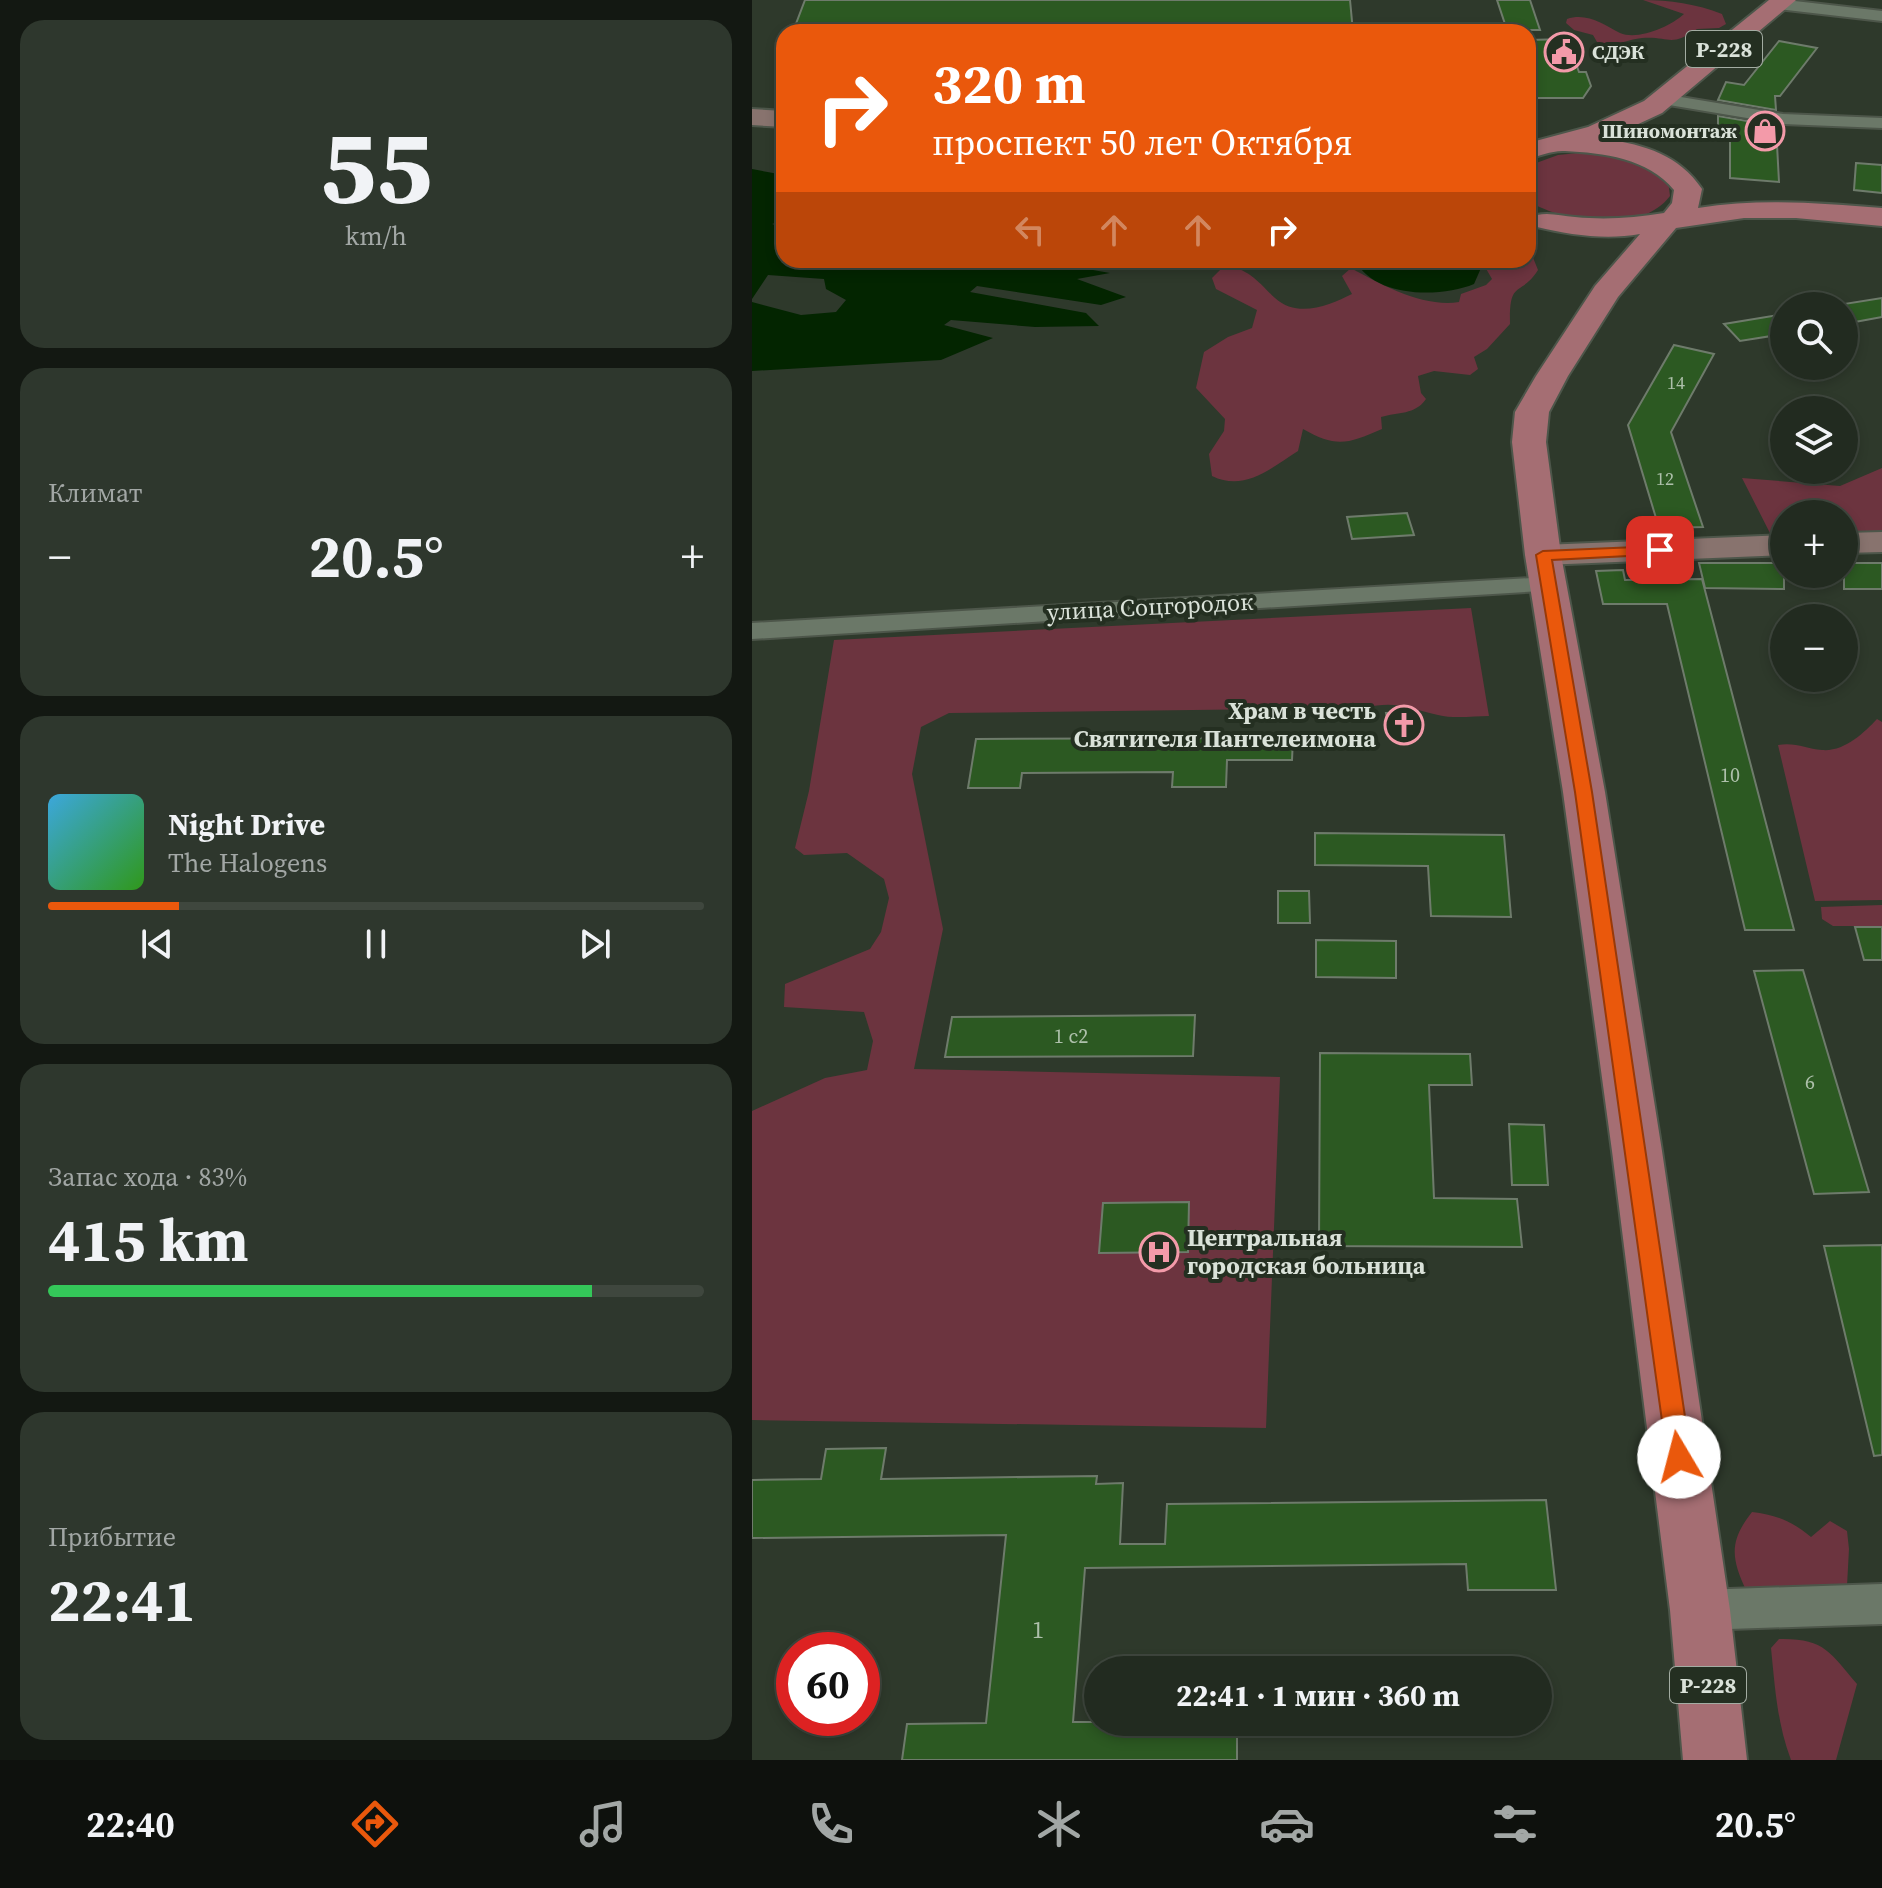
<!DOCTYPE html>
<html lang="ru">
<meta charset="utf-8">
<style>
:root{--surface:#222b20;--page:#2e372d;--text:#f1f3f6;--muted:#a2a7a5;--line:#3f473e;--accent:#ea580c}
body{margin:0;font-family:"Source Serif 4",serif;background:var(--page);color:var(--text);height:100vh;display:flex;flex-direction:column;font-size:30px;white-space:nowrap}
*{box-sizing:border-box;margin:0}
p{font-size:26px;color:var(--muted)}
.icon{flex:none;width:44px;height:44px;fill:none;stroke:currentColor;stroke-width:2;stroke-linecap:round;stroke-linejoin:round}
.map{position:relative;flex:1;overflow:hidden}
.side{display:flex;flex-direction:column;gap:20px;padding:20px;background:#131812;width:752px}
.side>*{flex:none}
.top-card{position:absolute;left:24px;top:24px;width:760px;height:244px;border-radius:24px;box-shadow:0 4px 12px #0003,0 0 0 2px var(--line);background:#ea580c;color:#fff;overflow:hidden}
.buttons{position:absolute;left:1018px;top:292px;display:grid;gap:16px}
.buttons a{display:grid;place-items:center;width:88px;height:88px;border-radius:50%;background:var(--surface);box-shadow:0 4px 12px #0003,0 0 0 2px var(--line);font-size:40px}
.speed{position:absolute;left:24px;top:1632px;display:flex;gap:16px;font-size:40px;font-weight:700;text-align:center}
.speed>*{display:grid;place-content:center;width:104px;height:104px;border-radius:50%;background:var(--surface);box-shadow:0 4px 12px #0003,0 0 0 2px var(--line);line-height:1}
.speed .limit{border:12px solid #d22;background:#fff;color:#111}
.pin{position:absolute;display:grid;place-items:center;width:68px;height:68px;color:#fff;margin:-34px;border-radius:16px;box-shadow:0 4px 12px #0006}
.me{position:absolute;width:88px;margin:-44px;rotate:352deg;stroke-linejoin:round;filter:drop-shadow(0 0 6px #0008)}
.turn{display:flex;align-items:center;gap:28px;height:168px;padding:0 24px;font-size:36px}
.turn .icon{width:104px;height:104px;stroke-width:2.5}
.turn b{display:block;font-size:56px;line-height:68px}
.lanes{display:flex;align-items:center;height:76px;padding:0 24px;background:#0003;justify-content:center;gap:40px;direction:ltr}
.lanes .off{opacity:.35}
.big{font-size:60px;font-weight:700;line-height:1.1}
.side .widget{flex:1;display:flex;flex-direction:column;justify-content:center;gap:12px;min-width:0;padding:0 28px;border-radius:24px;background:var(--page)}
.side .dial{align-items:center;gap:0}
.dial b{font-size:104px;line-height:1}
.song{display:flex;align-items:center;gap:24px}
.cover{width:96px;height:96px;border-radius:12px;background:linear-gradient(135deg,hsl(200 70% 55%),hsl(110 70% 35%))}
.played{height:8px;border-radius:4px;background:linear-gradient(90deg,var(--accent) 20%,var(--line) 20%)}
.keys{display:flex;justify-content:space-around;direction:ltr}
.heat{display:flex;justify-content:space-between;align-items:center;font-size:44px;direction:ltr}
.charge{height:12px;border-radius:6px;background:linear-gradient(90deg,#34c759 83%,var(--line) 0)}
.trip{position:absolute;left:332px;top:1656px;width:468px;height:80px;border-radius:40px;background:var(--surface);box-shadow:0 4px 12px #0003,0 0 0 2px var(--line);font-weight:700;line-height:80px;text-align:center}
.menu{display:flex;height:128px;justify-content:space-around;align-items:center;background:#0e110d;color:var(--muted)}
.menu .icon{width:56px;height:56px}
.menu .on{color:var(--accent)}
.menu b{font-size:36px;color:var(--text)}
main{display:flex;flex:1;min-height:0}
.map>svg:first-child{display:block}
.green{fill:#6c343f}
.water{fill:#032500}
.building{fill:#2c5922;stroke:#6e7b6b;stroke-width:2}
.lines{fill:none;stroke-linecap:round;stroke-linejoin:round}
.street-casing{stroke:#4d564a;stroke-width:4}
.secondary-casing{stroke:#4d564a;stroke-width:4}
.primary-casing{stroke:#4d564a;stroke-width:4}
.street{fill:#6b7868;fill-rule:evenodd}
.secondary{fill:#88736e;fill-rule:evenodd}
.primary{fill:#a56e73;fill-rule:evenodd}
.route{fill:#ea580c;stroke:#983908;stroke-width:2}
.labels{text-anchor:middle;stroke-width:8;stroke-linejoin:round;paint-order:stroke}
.far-number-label{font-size:18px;fill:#aec0ab}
.far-poi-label{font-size:20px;font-weight:bold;fill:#dae2d9;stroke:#242f21;text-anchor:start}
.number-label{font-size:20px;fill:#aec0ab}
.shield{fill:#242f21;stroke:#a3aca2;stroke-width:2}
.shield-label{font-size:22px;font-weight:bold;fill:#dae2d9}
.street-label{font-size:24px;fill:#dae2d9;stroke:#242f21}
.poi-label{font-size:24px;font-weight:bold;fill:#dae2d9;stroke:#242f21;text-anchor:end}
.near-number-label{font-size:24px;fill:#aec0ab}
</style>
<main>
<section class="side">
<div class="widget dial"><b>55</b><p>km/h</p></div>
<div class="widget"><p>Климат</p>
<div class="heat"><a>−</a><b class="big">20.5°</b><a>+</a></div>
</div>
<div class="widget">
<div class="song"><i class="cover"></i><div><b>Night Drive</b><p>The Halogens</p></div></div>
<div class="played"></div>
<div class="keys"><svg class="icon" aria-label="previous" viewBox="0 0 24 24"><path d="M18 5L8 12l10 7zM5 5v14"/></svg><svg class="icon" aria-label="pause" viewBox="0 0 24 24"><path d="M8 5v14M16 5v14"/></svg><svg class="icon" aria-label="next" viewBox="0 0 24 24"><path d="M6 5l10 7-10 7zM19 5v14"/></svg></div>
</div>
<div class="widget"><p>Запас хода · 83%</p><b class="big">415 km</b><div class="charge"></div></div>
<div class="widget"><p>Прибытие</p><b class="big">22:41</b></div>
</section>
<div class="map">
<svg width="1130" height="1760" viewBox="0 0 1130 1760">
<rect width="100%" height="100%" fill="#2e392b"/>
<g class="green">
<path d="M891 0C917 0 945 4 970 14L974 24 967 28 945 29C918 48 918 36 890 38 871 40 869 47 845 42L841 35 822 30 814 23 815 19C835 12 852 25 868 33 886 41 919 26 932 14Z"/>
<path d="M826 153 882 159 916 180 918 196C888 235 813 223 776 201V166L806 155Z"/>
<path d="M776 245 786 270C768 298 757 278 758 324L735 349 722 357 726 369 718 375 682 371 666 376 669 393 674 399C663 415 646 412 629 417L630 429C596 444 584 448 551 429L546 451C519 468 493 492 460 476L457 454 472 431 473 419 444 388 452 352 476 337 500 328 505 310 464 289 460 278 472 266C497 268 506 282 523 298 546 319 578 305 600 294L590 276 599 268C629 285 673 308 707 302L709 294 734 285 740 279 729 260H776Z"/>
<polygon points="1130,468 1130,536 1092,541 1092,514 1032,514 1032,541 1022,541 990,478 1088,486"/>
<path d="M719 608 737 716C722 716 702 719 686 715 657 708 643 700 612 708L197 713 169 727 160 774 191 929 162 1069 528 1077 514 1428 0 1420V1111L73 1078 115 1070 121 1041 112 1012 32 1007 33 984 118 949 129 932 137 898 132 879 95 853 52 855 43 848 57 791 82 640Z"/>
<path d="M1125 719 1130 722V900L1063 901 1026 745C1044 742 1054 749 1070 750 1092 752 1112 733 1125 719Z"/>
<polygon points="1130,905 1130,926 1081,926 1070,919 1069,907"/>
<path d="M1000 1512C1024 1515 1040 1521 1059 1537L1078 1521 1095 1531 1097 1549 1095 1586 994 1590C979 1558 977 1541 1000 1512Z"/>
<path d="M1027 1639C1072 1638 1078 1652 1105 1684L1084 1760H1039C1025 1723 1023 1687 1019 1648Z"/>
</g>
<g class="water">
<polygon points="0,169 32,175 32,220 20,224 32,228 32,260 323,260 324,267 358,273 325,279 374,297 349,305 225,286 218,292 334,313 347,326 283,327 199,320 192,325 241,338 189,360 0,371 0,302 49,315 84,312 94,300 74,289 72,279 16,275 0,299"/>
<path d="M603 260H722L729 268 722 284C688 298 622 298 603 260Z"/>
</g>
<g class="building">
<polygon points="53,0 598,0 601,32 295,32 296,27 42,29"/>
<polygon points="745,0 778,0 788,30 755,30"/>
<polygon points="815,39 827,72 834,72 839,86 831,98 776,98 776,40"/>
<polygon points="1027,41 1065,48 1028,96 1023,96 1024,110 966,100 974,82 992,85"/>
<polygon points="966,116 1024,126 1027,182 978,178 978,135 966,135"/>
<polygon points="1104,163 1130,165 1130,193 1102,190"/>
<polygon points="1130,298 1130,317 1092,324 1092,304"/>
<polygon points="1032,314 1032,334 988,341 972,324"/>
<polygon points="922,345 962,354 919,432 951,527 907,528 876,425"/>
<polygon points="655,513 662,535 600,539 595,517"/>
<polygon points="947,563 1032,563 1032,589 953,588"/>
<rect x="1092" y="563" width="38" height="26"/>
<polygon points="871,570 873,580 950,579 1042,930 993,930 915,604 851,604 844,571"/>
<polygon points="654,712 657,737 638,737 634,713"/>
<polygon points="541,738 540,760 475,760 474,787 420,787 421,772 270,773 268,788 216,788 224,739"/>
<polygon points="563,833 752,835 759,917 679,916 676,866 563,865"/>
<polygon points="526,891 557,891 558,923 526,923"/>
<polygon points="1103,927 1130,927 1130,960 1112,960"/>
<polygon points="564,940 644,941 644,978 564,977"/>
<polygon points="1051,970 1117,1192 1062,1194 1002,971"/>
<polygon points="443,1015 441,1056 193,1057 200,1017"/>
<polygon points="568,1053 718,1054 720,1085 677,1085 682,1198 765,1199 770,1247 567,1246"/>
<polygon points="757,1124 792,1125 796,1185 760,1185"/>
<polygon points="437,1202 436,1252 347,1253 351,1203"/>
<polygon points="1130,1245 1130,1455 1122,1456 1072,1246"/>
<polygon points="134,1448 129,1479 345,1476 344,1484 371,1483 368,1544 413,1544 415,1504 794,1500 804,1590 716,1590 714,1564 333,1568 321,1722 485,1722 485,1760 150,1760 155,1724 234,1723 254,1535 0,1538 0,1480 69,1479 74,1449"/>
</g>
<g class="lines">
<g class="street-casing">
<g id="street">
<polygon points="1034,0 1130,11 1130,21 1026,9 1018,4 1022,0"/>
<polygon points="911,94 1031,114 1130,118 1130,128 1031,124 905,103 902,99"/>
<polygon points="796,577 805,580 809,585 805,590 0,639 0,623"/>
<polygon points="1130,1584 1130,1624 948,1630 933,1624 927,1610 933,1596 948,1590"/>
</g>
</g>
<g class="secondary-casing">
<g id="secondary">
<polygon points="0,109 32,111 32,127 0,125"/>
<polygon points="1130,532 1130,552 1092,553 1092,533"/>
<polygon points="1032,535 1032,555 791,565 779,562 774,555 779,548 791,545"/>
</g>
</g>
<g class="primary-casing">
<path id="primary" d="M1017 0H1044L910 113 854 139C893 145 927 155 950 189L946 208C1008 198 1067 203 1130 208V226L1044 218H992L924 228 866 297 816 376 797 412 794 442 809 555 853 792 910 1151 978 1610 995 1760H931L918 1610 860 1151 811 792 773 555 760 442 763 412 784 376 843 286 888 234C854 240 818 235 785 227L781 221 785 215C798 212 809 216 823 217 853 220 882 218 912 213L920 203 922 190C896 158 851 153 813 151 801 150 787 156 776 159V143L836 127 892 101Z"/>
</g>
<use href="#street" class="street"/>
<use href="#secondary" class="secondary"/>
<use href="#primary" class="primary"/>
</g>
<polygon class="route" points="908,546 914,547 914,554 800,560 840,792 939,1457 936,1465 927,1468 919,1465 915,1457 823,792 784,555 791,551"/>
<defs>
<g id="civic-ring" transform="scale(2)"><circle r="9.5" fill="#242f21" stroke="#f39aa9" stroke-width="1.5"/><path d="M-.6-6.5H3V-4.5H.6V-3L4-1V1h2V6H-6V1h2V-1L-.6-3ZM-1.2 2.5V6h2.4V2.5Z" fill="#f39aa9"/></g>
<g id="shop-ring" transform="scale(2)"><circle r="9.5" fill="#242f21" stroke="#f39aa9" stroke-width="1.5"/><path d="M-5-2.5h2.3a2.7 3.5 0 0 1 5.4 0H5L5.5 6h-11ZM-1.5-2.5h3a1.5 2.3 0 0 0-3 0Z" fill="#f39aa9"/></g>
<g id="church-ring" transform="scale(2)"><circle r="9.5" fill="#242f21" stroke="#f39aa9" stroke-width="1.5"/><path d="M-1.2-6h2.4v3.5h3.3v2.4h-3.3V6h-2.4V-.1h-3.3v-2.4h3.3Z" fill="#f39aa9"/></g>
<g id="hospital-ring" transform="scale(2)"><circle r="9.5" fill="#242f21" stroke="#f39aa9" stroke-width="1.5"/><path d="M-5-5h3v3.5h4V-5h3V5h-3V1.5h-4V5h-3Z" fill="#f39aa9"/></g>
</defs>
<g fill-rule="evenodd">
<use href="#civic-ring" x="812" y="52"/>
<use href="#shop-ring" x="1013" y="131"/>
<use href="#church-ring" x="652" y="725"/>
<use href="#hospital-ring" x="407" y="1252"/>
</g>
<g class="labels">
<g class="far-number-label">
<text x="924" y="389">14</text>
<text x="913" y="485">12</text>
</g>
<g class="far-poi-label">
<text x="840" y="59">СДЭК</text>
<text x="985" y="138" text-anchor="end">Шиномонтаж</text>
</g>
<g class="number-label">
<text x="978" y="782">10</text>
<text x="319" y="1043">1 с2</text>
<text x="1058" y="1089">6</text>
</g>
<g class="shield">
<rect x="934" y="31" width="76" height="36" rx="6"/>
<rect x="918" y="1667" width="76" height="36" rx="6"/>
</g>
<g class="shield-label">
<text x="972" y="57">Р-228</text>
<text x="956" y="1693">Р-228</text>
</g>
<g class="street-label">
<text transform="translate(398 607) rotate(-3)" y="8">улица Соцгородок</text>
</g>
<g class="poi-label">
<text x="624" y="719">Храм в честь<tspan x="624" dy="28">Святителя Пантелеимона</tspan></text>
<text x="435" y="1246" text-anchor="start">Центральная<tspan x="435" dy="28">городская больница</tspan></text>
</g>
<g class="near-number-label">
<text x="286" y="1638">1</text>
</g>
</g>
</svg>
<div class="buttons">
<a><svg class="icon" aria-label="search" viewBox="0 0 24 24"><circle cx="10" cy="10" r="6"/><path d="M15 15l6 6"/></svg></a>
<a><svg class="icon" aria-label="layers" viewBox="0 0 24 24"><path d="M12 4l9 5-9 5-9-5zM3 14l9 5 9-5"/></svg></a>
<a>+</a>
<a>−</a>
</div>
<div class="speed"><div class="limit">60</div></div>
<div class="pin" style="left:908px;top:550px;background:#d93025"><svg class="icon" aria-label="arrive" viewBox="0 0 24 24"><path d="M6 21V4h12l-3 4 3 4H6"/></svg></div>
<svg class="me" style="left:927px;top:1457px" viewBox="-20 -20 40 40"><circle r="19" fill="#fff"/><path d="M0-13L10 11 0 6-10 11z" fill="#ea580c"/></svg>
<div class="trip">22:41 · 1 мин · 360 m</div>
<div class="top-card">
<div class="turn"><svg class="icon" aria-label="right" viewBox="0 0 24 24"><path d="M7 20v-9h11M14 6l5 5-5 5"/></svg><div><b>320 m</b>проспект 50 лет Октября</div></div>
<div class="lanes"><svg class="icon off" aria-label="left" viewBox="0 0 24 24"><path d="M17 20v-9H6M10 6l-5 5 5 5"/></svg><svg class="icon off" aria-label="ahead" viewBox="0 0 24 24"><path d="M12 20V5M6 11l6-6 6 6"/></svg><svg class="icon off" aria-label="ahead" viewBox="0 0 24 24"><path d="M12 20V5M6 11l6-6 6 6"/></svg><svg class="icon" aria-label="right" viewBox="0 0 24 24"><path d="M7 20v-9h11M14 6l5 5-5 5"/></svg></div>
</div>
</div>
</main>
<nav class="menu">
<b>22:40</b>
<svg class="icon on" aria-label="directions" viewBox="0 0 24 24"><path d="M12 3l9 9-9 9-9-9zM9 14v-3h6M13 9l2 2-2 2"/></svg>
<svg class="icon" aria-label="music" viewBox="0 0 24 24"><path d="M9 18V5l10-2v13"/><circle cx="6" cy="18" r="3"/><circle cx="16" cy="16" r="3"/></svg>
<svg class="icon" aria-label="phone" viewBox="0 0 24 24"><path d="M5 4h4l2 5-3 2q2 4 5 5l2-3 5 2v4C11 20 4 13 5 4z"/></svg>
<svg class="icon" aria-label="climate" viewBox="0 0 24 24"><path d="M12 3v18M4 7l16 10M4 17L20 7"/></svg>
<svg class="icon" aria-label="car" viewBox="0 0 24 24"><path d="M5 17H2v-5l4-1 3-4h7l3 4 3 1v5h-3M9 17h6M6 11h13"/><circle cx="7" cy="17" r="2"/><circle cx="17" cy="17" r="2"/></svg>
<svg class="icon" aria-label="filters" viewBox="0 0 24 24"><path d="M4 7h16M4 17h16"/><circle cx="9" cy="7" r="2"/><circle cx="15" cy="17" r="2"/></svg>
<b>20.5°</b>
</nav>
